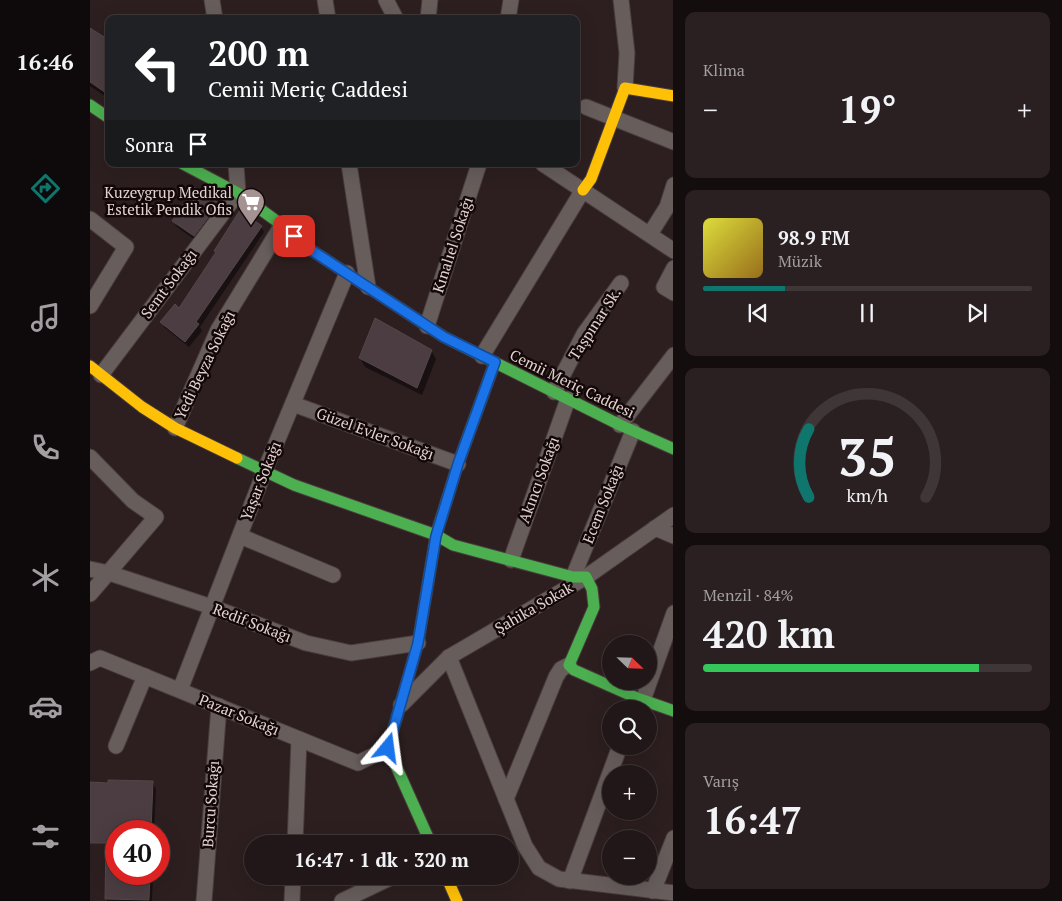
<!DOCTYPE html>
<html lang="tr">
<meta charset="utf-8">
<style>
:root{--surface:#221718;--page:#2a2021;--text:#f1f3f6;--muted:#a29fa2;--line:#3f3637;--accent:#0f766e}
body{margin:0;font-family:"PT Serif",serif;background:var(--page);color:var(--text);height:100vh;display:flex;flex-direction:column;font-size:19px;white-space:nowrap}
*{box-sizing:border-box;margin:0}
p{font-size:16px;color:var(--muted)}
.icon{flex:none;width:28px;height:28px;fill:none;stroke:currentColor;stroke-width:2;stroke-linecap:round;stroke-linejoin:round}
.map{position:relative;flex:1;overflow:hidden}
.panel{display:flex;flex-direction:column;gap:12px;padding:12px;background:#130d0d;width:389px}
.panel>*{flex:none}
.guide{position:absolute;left:15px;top:15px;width:475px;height:152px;border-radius:10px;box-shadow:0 5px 20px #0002,0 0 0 1px var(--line);background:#202124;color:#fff;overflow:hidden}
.needle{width:32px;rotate:113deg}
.tools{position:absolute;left:512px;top:635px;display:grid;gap:10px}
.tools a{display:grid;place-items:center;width:55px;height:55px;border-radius:50%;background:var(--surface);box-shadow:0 5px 20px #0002,0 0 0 1px var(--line);font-size:25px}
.speed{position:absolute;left:15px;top:820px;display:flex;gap:10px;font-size:25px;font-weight:700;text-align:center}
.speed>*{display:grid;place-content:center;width:65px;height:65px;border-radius:50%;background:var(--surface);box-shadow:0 5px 20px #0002,0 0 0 1px var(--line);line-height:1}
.speed .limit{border:8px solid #d22;background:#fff;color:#111}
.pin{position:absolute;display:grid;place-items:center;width:42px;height:42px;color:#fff;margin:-21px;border-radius:10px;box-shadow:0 2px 8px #0006}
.me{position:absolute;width:55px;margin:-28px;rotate:16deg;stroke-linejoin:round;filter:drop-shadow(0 0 4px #0008)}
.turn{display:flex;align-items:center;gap:18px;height:105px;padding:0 20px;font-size:22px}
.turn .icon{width:65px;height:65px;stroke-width:2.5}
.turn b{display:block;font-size:35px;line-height:42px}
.then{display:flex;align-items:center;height:48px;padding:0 20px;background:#0003;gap:10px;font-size:19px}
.big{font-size:38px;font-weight:800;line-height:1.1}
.panel .tile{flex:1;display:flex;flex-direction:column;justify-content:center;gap:8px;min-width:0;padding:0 18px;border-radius:10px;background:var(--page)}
.panel .dial{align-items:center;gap:0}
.dial svg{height:130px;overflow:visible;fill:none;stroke:var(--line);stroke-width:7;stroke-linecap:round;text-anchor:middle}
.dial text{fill:var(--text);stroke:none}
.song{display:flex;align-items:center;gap:15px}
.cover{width:60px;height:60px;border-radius:8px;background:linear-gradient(135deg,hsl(60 70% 55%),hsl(40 70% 35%))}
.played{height:5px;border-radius:2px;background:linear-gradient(90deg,var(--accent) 25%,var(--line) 25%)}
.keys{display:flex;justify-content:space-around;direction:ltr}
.heat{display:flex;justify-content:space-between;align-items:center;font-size:28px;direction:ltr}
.charge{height:8px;border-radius:4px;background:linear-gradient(90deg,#34c759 84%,var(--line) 0)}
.trip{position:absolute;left:154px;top:835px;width:275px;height:50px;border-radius:25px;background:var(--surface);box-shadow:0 5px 20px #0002,0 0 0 1px var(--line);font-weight:800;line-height:50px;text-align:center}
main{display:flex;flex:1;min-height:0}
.menu{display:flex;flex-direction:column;width:90px;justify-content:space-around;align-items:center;background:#0e090a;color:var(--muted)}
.menu .icon{width:35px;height:35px}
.menu .active{color:var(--accent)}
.menu b{font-size:22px;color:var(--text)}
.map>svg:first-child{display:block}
.shadow{fill:#0007}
.building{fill:#4b3d41;stroke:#53474a}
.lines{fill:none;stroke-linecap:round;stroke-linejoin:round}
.street-casing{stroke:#4a3c3d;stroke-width:17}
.fast-casing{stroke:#4a3c3d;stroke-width:13}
.slow-casing{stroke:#4a3c3d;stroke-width:13}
.street{stroke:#675e5c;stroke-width:15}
.fast{stroke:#4caf50;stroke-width:11}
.slow{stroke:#ffc107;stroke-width:11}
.route-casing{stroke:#114b97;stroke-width:12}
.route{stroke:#1a73e8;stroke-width:9}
.labels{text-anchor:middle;stroke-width:5;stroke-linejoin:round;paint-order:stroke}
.poi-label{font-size:15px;fill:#e5d2d2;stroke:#130808;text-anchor:end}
.street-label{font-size:15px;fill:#e5d2d2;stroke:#130808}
</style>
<main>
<nav class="menu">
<b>16:46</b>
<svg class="icon active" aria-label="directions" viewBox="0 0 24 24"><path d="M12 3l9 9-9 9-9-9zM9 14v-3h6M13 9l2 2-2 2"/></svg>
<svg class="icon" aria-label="music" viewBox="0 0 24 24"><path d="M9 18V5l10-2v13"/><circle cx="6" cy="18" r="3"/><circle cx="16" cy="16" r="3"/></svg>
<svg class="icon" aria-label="phone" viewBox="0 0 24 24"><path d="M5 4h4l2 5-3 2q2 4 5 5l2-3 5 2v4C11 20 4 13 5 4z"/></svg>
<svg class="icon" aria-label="climate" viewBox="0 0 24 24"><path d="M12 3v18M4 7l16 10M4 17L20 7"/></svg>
<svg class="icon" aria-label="car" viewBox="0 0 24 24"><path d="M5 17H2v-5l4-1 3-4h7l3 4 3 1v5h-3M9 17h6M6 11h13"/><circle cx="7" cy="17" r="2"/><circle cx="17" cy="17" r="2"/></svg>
<svg class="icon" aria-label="filters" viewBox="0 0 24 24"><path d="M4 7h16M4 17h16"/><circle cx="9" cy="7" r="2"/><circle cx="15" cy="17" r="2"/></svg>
</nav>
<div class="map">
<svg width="584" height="901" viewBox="0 0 584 901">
<rect width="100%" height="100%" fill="#2d1f20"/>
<g class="shadow">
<polygon points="0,29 19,42 19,99 0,86"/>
<polygon points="128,204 131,210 108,242 87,227 83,221"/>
<polygon points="171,227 174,232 110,327 112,331 99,347 75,328 72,322 89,309"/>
<polygon points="341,350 346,359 332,395 275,367 270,358"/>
<polygon points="62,782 66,789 64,831 26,831 26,874 63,874 62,901 17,901 16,898 18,834 0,833 0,783"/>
</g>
<g class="building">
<polygon points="0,28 19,40 19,95 0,82"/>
<polygon points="105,187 129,203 104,236 82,221"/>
<polygon points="150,210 172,226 106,322 109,324 95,342 70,322 85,304 89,308 126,252 124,251"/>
<polygon points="285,318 342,350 327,388 269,358"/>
<polygon points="18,780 63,781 61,831 26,831 26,874 60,874 59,900 15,899 16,843 0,843 0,782 18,783"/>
</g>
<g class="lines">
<g class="street-casing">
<g id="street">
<polyline points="122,0 125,19"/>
<polyline points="235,0 238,19"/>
<polyline points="296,0 306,19"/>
<polyline points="531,0 537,53 535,88"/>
<polyline points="338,19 340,0"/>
<polyline points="418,19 421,0"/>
<polyline points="496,107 584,142"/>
<polyline points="259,164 278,287"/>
<polyline points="453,164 584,251"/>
<polyline points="0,219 36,247 0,306"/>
<polyline points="560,234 577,207 584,185"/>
<polyline points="584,268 574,287 584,293"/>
<polyline points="337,326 389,164"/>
<polyline points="392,356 493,190"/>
<polyline points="11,375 148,193 146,164"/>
<polyline points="464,392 494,334 531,283"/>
<polyline points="203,404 368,464"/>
<polyline points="530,425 584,355"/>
<polyline points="85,428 128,330 192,225"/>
<polyline points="0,457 43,501 66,517 0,594"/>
<polyline points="565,528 584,536"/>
<polyline points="150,536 243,575"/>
<polyline points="421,560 478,399"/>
<polyline points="0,569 19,573 122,607 216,643 261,653 328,643"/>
<polyline points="483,577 543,431"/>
<polyline points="359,657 435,846 449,868 469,879 584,893"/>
<polyline points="0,663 10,658 268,763 298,748"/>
<polyline points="90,690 175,470 257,273"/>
<polyline points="553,700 584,613"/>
<polyline points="311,705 359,657 496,577 584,515"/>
<polyline points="26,746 55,676"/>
<polyline points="416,799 466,677 471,669 479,665"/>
<polyline points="205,844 209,739"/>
<polyline points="480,881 530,746"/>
<polyline points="563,891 584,838"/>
<polyline points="114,901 129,706"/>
<polyline points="202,901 203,876"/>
<polyline points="252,901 304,876"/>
</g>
</g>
<g class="fast-casing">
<g id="fast">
<polyline points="0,105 19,118"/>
<polyline points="93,164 148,193 192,225 215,246 354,337 530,425 584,449"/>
<polyline points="147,458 204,485 346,535 363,545 483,577 496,577 502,589 504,607 479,665 484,670 547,698 584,711"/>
<polyline points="341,844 298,748 328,643 346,535 368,464 405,362"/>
</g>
</g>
<g class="slow-casing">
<g id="slow">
<polyline points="493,190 501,179 535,88 584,96"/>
<polyline points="0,366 52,407 85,428 147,458"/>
<polyline points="356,876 367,901"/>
</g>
</g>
<use href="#street" class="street"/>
<use href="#fast" class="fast"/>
<use href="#slow" class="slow"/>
</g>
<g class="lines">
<g class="route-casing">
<polyline id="route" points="204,236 215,246 354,337 405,362 368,464 346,536 328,643 298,748"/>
</g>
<use href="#route" class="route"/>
</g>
<defs>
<g id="supermarket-pin" transform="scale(1.4375)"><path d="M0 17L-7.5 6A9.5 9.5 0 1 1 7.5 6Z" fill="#a59394" stroke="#130808"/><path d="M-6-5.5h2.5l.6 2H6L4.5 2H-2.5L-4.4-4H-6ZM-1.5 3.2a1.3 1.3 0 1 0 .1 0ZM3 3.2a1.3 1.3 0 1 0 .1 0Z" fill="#fff"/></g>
</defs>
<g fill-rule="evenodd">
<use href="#supermarket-pin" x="161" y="202"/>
</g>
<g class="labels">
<g class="poi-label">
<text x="142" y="198">Kuzeygrup Medikal<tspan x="142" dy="17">Estetik Pendik Ofis</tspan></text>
</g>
<g class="street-label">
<text transform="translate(363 245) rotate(-72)" y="5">Kınalıel Sokağı</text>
<text transform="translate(79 284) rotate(-53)" y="5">Semt Sokağı</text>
<text transform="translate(505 324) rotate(-57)" y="5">Taşpınar Sk.</text>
<text transform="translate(115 365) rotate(-64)" y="5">Yedi Beyza Sokağı</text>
<text transform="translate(482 384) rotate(26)" y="5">Cemii Meriç Caddesi</text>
<text transform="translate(285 434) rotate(20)" y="5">Güzel Evler Sokağı</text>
<text transform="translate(449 480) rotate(-70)" y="5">Akıncı Sokağı</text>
<text transform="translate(171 481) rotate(-68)" y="5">Yaşar Sokağı</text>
<text transform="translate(513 504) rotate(-68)" y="5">Ecem Sokağı</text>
<text transform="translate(444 608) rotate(-30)" y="5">Şahika Sokak</text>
<text transform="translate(162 623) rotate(21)" y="5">Redif Sokağı</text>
<text transform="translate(149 715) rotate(22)" y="5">Pazar Sokağı</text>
<text transform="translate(121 804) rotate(-86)" y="5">Burcu Sokağı</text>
</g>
</g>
</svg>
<div class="tools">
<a><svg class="needle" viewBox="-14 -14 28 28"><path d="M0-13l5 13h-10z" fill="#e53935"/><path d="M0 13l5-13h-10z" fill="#a29fa2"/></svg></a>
<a><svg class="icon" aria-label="search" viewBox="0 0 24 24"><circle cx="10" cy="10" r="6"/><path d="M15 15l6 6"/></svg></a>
<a>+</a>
<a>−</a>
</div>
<div class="speed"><div class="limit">40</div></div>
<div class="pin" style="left:204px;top:236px;background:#d93025"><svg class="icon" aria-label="arrive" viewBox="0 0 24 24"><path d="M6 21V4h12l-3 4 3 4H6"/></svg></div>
<svg class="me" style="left:298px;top:748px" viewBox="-20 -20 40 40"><path d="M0-17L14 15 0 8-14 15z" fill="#1a73e8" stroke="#fff" stroke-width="4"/></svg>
<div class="trip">16:47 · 1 dk · 320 m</div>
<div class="guide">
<div class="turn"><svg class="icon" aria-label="left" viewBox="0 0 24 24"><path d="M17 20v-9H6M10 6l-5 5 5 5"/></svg><div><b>200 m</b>Cemii Meriç Caddesi</div></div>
<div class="then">Sonra<svg class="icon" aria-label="arrive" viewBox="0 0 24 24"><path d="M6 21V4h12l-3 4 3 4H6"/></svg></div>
</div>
</div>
<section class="panel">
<div class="tile"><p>Klima</p>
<div class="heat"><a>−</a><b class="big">19°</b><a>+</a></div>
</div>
<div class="tile">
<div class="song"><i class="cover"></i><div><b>98.9 FM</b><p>Müzik</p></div></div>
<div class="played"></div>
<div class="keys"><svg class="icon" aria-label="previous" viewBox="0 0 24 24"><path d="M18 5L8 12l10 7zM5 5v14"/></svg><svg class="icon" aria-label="pause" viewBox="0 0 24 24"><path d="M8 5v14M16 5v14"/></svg><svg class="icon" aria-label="next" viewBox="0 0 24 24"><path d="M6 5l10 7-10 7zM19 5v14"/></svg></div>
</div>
<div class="tile dial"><svg viewBox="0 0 100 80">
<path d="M14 69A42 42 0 1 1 86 69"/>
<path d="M14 69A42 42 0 0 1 14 27" stroke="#0f766e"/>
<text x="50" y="56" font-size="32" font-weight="700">35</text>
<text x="50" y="72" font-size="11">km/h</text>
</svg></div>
<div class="tile"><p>Menzil · 84%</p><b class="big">420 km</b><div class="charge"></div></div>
<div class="tile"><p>Varış</p><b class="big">16:47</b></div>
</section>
</main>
